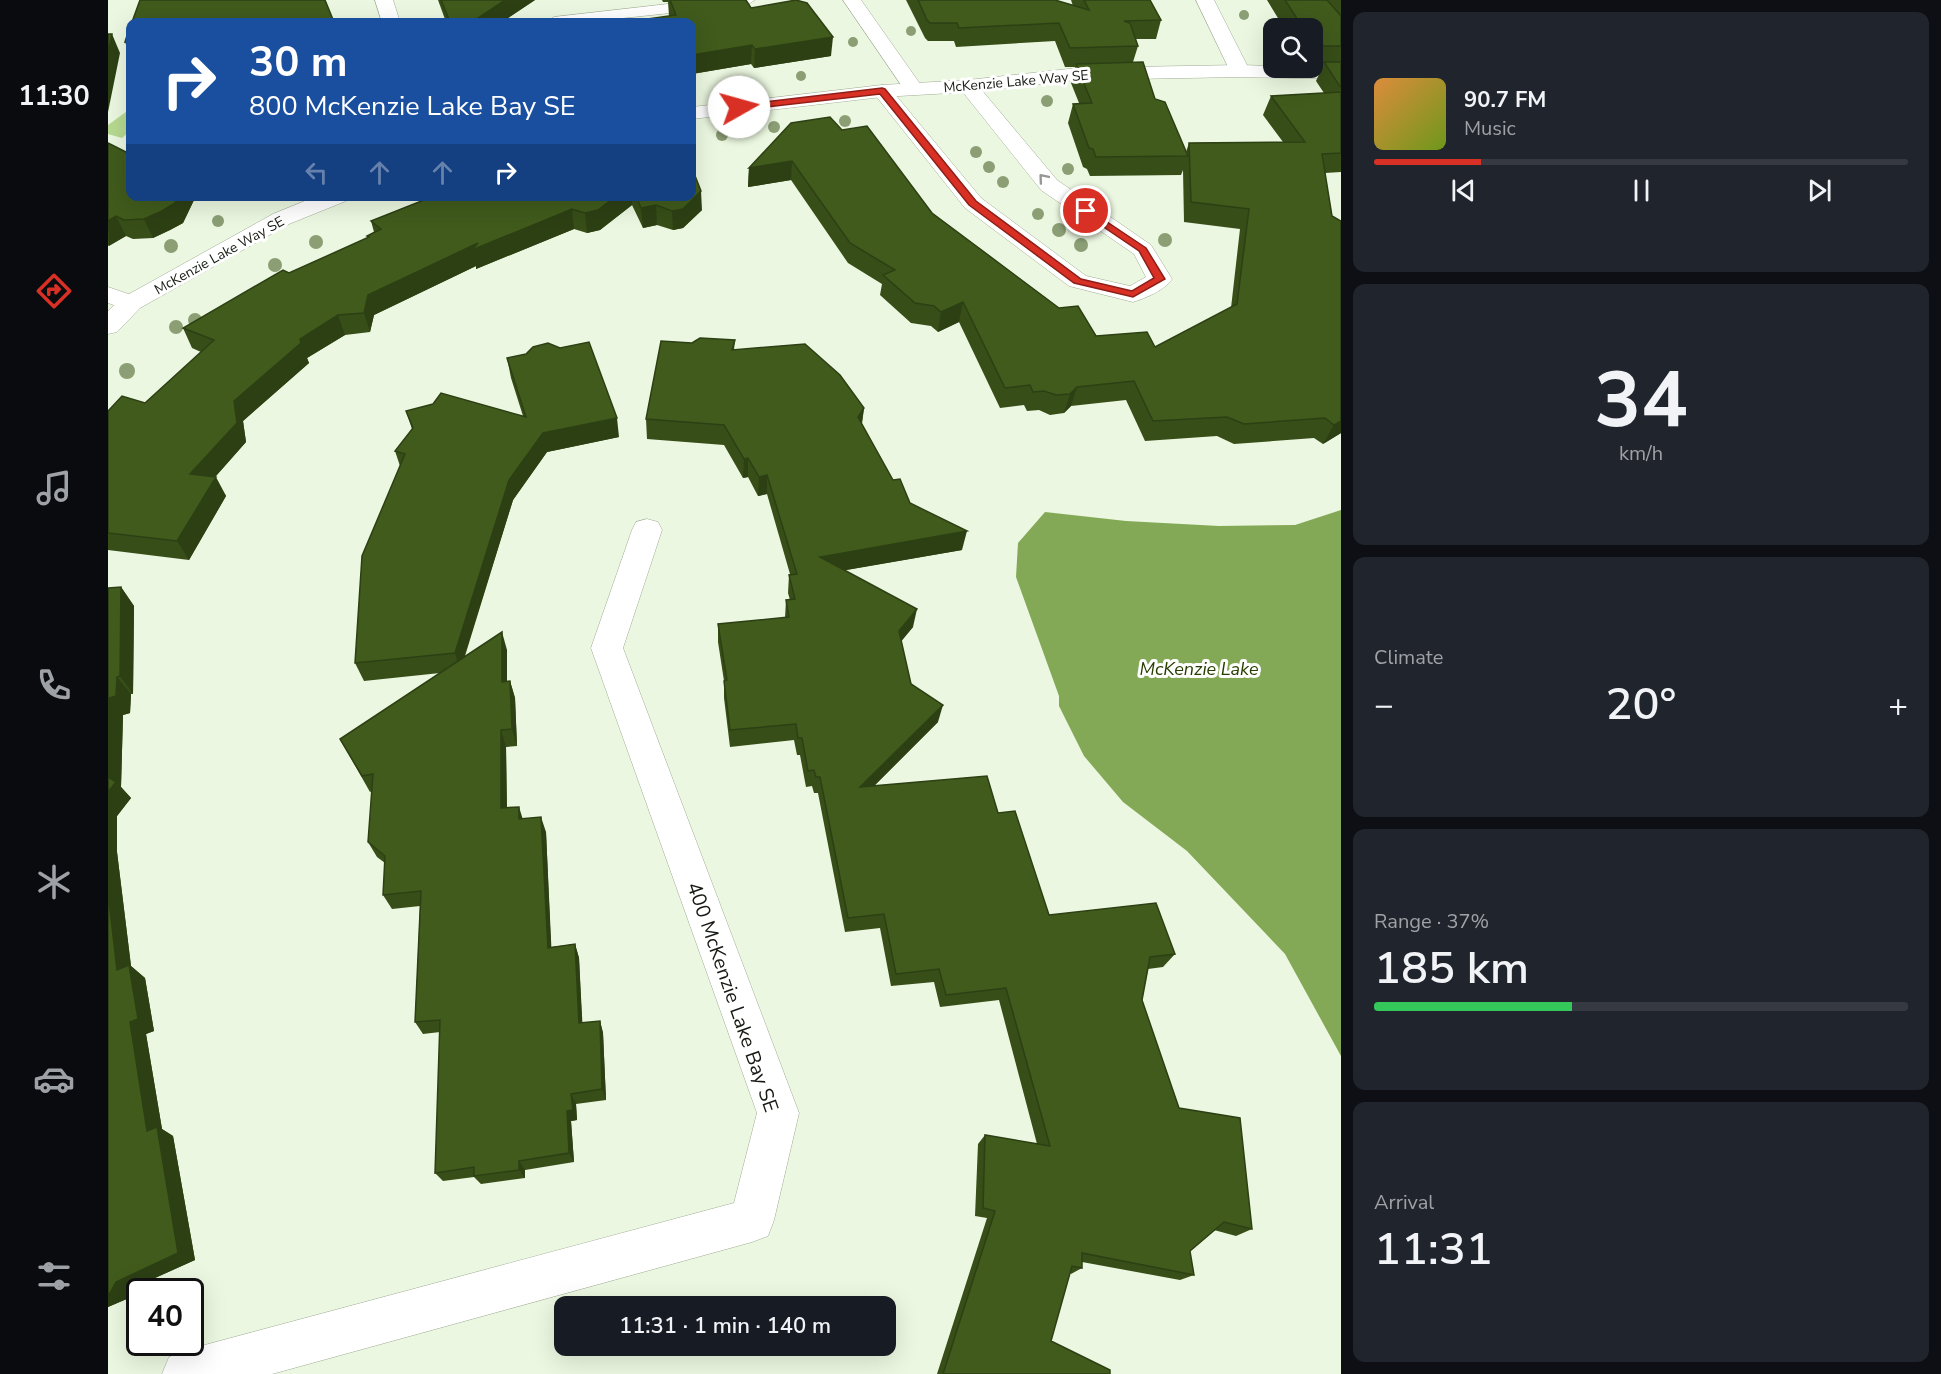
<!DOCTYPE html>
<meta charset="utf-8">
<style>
:root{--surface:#171b24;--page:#20242c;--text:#f1f3f6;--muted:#9ea1a6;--line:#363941;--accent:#d93025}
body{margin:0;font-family:"Nunito Sans",sans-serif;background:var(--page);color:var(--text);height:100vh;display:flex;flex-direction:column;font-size:22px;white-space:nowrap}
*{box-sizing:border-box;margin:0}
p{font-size:20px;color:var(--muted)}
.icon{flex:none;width:33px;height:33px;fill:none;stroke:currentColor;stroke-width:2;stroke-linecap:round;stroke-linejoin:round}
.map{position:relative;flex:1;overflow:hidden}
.details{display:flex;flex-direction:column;gap:12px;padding:12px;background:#0d0f14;width:600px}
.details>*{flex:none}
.top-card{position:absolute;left:18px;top:18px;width:570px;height:183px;border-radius:12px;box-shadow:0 6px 24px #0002;background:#1a4fa0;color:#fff;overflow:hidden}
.controls{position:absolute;left:1155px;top:18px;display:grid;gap:12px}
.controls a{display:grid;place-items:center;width:60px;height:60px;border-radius:12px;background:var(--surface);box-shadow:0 6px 24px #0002;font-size:30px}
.speed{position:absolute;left:18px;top:1278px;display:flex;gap:12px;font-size:30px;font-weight:700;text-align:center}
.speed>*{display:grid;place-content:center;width:78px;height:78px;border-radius:50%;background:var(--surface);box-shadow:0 6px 24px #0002;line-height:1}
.speed .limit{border:3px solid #111;border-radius:9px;background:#fff;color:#111}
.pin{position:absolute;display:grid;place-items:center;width:51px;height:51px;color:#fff;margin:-26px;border:3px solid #fff;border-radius:50%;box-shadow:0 2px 6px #0007}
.me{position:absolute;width:66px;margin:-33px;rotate:83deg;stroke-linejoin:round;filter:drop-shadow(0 0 4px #0008)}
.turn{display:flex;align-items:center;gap:21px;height:126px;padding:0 24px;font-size:27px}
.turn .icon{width:78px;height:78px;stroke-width:2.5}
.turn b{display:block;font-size:42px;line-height:51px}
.lanes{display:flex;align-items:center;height:57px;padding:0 24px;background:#0003;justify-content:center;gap:30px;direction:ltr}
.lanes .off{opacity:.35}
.big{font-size:45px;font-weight:600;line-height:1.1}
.details .tile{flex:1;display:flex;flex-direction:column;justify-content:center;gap:9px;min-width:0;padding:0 21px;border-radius:12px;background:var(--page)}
.details .dial{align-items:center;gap:0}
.dial b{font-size:78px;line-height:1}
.song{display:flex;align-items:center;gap:18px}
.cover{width:72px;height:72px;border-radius:9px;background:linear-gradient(135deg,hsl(30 70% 55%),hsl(80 70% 35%))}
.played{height:6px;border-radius:3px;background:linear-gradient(90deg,var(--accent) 20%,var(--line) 20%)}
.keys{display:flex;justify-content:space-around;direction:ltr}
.heat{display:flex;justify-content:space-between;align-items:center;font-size:33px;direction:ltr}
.charge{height:9px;border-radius:4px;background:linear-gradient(90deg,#34c759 37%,var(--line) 0)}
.trip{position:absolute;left:446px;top:1296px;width:342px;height:60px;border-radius:12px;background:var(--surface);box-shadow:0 6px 24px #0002;font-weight:600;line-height:60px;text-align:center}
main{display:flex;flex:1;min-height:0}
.dock{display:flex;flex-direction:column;width:108px;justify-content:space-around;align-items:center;background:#090b0e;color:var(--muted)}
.dock .icon{width:42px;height:42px}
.dock .on{color:var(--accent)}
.dock b{font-size:27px;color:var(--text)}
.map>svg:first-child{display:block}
.green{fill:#b6d990}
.water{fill:#83a957}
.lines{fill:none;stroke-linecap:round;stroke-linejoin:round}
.service-casing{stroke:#a1ac96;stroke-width:1}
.minor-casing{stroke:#a1ac96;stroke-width:1}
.tertiary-casing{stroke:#a1ac96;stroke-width:1}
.service{fill:#fff;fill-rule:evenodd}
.minor{fill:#fff;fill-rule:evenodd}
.tertiary{fill:#fff;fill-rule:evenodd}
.tree{fill:#8b9e74}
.wall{fill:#374e18}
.shaded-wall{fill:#2d4014}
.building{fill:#405b1c;stroke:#2d4014;stroke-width:1.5}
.oneway{stroke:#969894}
.route{fill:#d93025;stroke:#8d1f18;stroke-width:1.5}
.labels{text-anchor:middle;stroke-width:6;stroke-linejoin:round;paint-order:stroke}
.far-street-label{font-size:14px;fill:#161a12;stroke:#fff}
.water-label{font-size:18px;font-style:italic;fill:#273e00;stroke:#fff}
.near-street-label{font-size:20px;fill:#161a12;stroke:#fff}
</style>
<main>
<nav class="dock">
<b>11:30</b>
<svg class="icon on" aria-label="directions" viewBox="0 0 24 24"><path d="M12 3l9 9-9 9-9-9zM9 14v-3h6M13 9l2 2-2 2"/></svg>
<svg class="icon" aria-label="music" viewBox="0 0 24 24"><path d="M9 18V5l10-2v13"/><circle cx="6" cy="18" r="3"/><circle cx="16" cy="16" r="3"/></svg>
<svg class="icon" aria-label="phone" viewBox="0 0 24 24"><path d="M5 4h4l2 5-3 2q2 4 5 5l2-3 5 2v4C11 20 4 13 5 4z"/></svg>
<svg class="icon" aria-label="climate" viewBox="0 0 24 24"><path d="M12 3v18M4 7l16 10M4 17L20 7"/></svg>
<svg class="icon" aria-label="car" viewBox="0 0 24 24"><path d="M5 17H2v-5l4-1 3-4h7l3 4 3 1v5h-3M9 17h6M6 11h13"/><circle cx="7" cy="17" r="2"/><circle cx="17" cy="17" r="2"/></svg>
<svg class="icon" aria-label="filters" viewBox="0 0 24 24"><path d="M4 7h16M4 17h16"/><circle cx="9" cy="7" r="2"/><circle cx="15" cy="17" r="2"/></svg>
</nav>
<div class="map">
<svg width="1233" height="1374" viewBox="0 0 1233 1374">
<rect width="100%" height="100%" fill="#ebf7e0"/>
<polygon class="green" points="22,109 22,131 14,138 0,134 0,125"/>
<polygon class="water" points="1233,510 1233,1056 1177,954 1079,851 1015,802 976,756 951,706 951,696 908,577 910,543 937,512 1018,521 1111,526 1187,525"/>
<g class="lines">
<g class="service-casing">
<polygon id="service" points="595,0 647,0 639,5 477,22 438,22 446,17"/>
</g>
<g class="minor-casing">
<g id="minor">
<polygon points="267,0 285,0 292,22 274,22"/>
<polygon points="735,0 753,0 815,88 812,92 798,92"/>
<polygon points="1088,0 1106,0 1142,71 1139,75 1125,75 1122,71"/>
<path d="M860 80 867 82 949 180 1043 245 1064 279C1057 290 1038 298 1025 302L961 286 857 208 764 91 767 87 774 85 781 87 873 198 978 276 1022 286 1038 277 1026 254 933 190 850 86 853 82Z"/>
<polygon points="0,287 32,298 35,303 32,308 23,311 0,303"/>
<polygon points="539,519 550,522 554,530 515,648 691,1113 666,1220 660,1236 644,1242 164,1374 54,1374 61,1357 78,1350 626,1203 649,1113 483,648 524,530 528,522"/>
</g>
</g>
<g class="tertiary-casing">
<g id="tertiary">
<polygon points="1132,65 1166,66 1166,68 1233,67 1233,79 1132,77 969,80 860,92 774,97 584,119 584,107 774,85 860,80 969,68"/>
<polygon points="209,196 241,196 238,201 181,224 32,308 9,332 0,334 0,311 14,298 165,214"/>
</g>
</g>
<use href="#service" class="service"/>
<use href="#minor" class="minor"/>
<use href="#tertiary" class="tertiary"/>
</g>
<g class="tree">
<circle cx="1136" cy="15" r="5"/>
<circle cx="803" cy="31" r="5"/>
<circle cx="745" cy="42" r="5"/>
<circle cx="693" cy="76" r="5"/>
<circle cx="621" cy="85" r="5"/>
<circle cx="939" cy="101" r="6"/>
<circle cx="737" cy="121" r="6"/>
<circle cx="666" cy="127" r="6"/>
<circle cx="614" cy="135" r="6"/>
<circle cx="868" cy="152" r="6"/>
<circle cx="881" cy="167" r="6"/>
<circle cx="960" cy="169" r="6"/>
<circle cx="895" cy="182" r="6"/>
<circle cx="930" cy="214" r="6"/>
<circle cx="110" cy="221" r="6"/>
<circle cx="951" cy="230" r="7"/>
<circle cx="1057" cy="240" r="7"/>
<circle cx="208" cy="242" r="7"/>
<circle cx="973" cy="245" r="7"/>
<circle cx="63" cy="246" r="7"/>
<circle cx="167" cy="265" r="7"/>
<circle cx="87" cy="320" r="7"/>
<circle cx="68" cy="327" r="7"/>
<circle cx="19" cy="371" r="8"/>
</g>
<g class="wall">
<polygon points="330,0 427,0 394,22 338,22"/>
<polygon points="554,0 638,0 643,8 723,56 646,68 643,64 584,74 584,22 561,16 560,2 555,2"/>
<polygon points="798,0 947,0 965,6 963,0 1042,0 1053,20 1048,39 1027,39 1030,46 1025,62 1047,99 1078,152 1081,143 1175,142 1155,115 1163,96 1216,93 1208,81 1215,65 1204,65 1204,28 1176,28 1159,0 1233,0 1233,172 1217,173 1224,216 1233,221 1233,433 1215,444 1206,438 1126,444 1109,436 1037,441 1018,400 963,406 956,413 942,415 931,410 919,411 916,405 892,408 851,322 830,332 823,326 803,323 772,295 774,284 740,263 683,180 640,187 641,168 734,130 824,213 988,336 1047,347 1123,308 1132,229 1076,222 1075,170 1073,175 982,176 979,169 975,167 960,123 965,104 971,103 963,83 967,67 957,67 947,41 848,47 846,41 820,41 817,38"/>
<polygon points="22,26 22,55 17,42"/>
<polygon points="0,143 86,200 75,223 62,230 45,238 25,239 18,236 0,246"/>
<polygon points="326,196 584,196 594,210 575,228 565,230 549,225 535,228 524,205 492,230 479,233 466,229 368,269 368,266 266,315 262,332 237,335 199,358 201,363 135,421 138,442 107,477 118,496 81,560 0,550 0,411 37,403 93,352 84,348 75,328 181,273 259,238 259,236 266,232 263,221"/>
<polygon points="627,340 626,350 756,408 754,424 785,480 802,503 854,550 737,570 805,627 793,641 803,684 830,722 766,786 890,813 941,915 1067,954 1055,967 1040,969 1034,1000 1071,1108 1144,1229 1128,1236 1106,1230 1082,1251 1086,1275 1072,1280 974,1262 974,1268 963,1274 962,1273 943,1341 1002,1374 829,1374 879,1218 867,1216 870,1144 877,1135 929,1144 891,1000 832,1007 826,982 783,986 772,928 737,932 710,793 706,793 704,786 698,787 692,755 689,755 686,740 622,747 616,698 616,681 610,642 610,624 677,618 678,600 682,600 680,593 681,575 682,574 659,494 650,496 640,477 635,478 616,445 539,439 538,419"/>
<polygon points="399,358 511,437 439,452 405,500 357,656 399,650 399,681 402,681 407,698 409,746 398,747 399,808 415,819 438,832 443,947 467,944 471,958 474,1023 492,1021 495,1033 498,1100 468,1104 469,1120 463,1121 466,1162 417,1170 417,1178 373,1184 366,1177 335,1181 327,1173 332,1032 315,1034 307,1022 312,906 284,909 275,895 277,863 269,857 260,842 264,791 262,792 232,739 332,673 256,681 247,663 292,466 287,451 304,429 298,411 415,416 403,378"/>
<polygon points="13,587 26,606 25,694 23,694 22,713 15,715 13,787 23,798 9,816 9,852 23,966 37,978 46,1031 38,1034 54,1129 65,1136 87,1260 27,1287 21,1298 0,1307 0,588"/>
</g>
<g class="shaded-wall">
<polygon points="397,0 427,0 394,22 364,22"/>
<polygon points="4,34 12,53 0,112 0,53"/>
<polygon points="725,37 723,56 646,68 647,49"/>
<polygon points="644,45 643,64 584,74 584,55"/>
<polygon points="684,161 683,180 640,187 641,168"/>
<polygon points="593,191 594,210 575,228 565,230 564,211"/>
<polygon points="70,196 85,196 86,200 75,223 62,230 45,238 36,219"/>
<polygon points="508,196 524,196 524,205 492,230 479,233 477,213"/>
<polygon points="548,205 549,225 535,228 533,208"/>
<polygon points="464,209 466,229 368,269 368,266 266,315 262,332 256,313 260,295 370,243"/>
<polygon points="8,216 18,236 1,246 0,221"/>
<polygon points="855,302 851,322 830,332 833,312"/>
<polygon points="230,315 237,335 199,358 201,363 135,421 138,442 93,493 82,474 126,401 192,339"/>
<polygon points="969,387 963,406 956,413 962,394"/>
<polygon points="756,408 753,428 750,417"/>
<polygon points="509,418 511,437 439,452 405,500 352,670 347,653 401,480 435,433"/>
<polygon points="1233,421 1233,433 1215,444 1226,425"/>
<polygon points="640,458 640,477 635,478 636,459"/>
<polygon points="659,475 659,494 650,496 651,477"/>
<polygon points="108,477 118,496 81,560 69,541"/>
<polygon points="859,531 854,550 710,575 712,557"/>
<polygon points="13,587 26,606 25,694 12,676"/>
<polygon points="809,609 805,627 787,649 791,631"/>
<polygon points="394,632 399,650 399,699 394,682"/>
<polygon points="9,677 23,694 22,713 15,715 13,787 23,798 9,816 9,852 23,966 37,978 46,1031 38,1034 54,1129 65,1136 87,1260 27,1287 21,1298 0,1307 0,1294 39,1131 9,970 0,892 0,720 1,698"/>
<polygon points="402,681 407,698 409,746 404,729"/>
<polygon points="835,705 830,722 749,803 752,787"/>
<polygon points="393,730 398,747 399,824 393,808"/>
<polygon points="411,807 416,823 411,819"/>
<polygon points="433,817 438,832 444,961 440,948"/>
<polygon points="467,944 471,958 475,1035 471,1023"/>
<polygon points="492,1021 495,1033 498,1100 494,1089"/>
<polygon points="463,1094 468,1104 469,1120 463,1121 466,1162 461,1153 459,1111"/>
<polygon points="411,1161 417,1170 417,1178 411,1170"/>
</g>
<g class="building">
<polygon points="32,0 217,0 226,22 24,22"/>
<polygon points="333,0 397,0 364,22 342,22"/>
<polygon points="562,0 638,0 643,8 688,0 699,3 725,37 647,49 644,45 584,55 584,22 518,22 568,15"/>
<polygon points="810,0 947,0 981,10 976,0 1042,0 1053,20 1016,21 1022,23 1030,46 962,48 951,23 851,28 849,23 822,23 819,20"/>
<polygon points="1177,0 1219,0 1233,16 1233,46 1207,46 1204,43 1204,28 1195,28"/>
<polygon points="22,26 22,41 17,42"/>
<polygon points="0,34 4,34 0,53"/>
<polygon points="1035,62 1047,99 1057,102 1080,156 988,157 985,149 981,148 965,104 984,103 968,64"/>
<polygon points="1216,62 1233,62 1233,88"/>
<polygon points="1233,92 1233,153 1214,154 1224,216 1233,221 1233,421 1226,425 1217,418 1136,424 1119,417 1045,421 1026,381 969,387 962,394 948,395 936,391 925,392 922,385 897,388 855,302 833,312 826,306 807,303 775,275 787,270 742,243 684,161 641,168 683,123 722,117 734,130 759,126 824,213 951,308 970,306 988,336 1039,332 1047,347 1129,304 1141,209 1083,202 1081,143 1197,142 1163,96"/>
<polygon points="0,143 22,154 22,196 70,196 67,203 54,211 36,219 16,220 8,216 0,221"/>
<polygon points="584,168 593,191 575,209 564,211 548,205 533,208 528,196 584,196"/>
<polygon points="326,196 508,196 490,210 477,213 464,209 364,250 370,243 260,295 256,313 230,315 192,339 193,343 126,401 129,423 82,474 108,477 69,541 0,533 0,411 14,396 37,403 106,340 75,328 175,270 181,273 261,237 259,236 273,229 263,221"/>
<polygon points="592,338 627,340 624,350 697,344 732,375 756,408 750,417 785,480 792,479 802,503 859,531 712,557 809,609 791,631 803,684 835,705 752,787 879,776 890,813 907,811 941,915 1048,903 1067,954 1042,957 1034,1000 1071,1108 1132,1118 1144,1229 1116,1222 1082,1251 1086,1275 974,1253 974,1268 964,1266 943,1341 1002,1370 1002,1374 835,1374 887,1211 875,1208 877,1135 942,1146 898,988 838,995 831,969 788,974 776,914 740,918 712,777 708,777 706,770 700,771 694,738 690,738 688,724 622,730 616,681 619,680 610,624 681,617 678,600 687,599 681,575 689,574 659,475 651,477 640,458 636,459 616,425 538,419 553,341 584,343"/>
<polygon points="481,342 509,418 435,433 401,480 347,653 247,663 254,556 297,454 287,451 305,428 298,411 325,404 333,393 418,417 399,358 418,354 425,347 440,343 452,348"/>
<polygon points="13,587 12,676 9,677 8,696 1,698 0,720 0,588"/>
<polygon points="394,632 394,682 402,681 404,729 393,730 393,808 411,807 411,819 433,817 440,948 467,944 471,1023 492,1021 494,1089 463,1094 465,1110 459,1111 461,1153 411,1161 411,1170 366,1176 366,1167 327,1173 332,1020 307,1022 313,891 275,895 277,856 260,842 265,774 254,776 232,739"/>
<polygon points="0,777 8,782 0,792"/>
<polygon points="0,892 9,970 21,965 30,1019 22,1022 39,1131 49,1127 70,1253 8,1282 2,1293 0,1294"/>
</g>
<defs><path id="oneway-chevron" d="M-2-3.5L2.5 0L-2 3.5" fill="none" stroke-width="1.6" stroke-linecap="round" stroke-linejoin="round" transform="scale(1.5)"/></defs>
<use class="oneway" href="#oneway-chevron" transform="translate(935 178) rotate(-130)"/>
<polygon class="route" points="774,88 777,89 868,201 973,279 1024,291 1046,278 1031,251 975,213 974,211 978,208 1038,248 1057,279 1025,297 966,283 861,205 772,94 631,110 627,107 631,105"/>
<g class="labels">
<g class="far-street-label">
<text transform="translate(908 81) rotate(-5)" y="5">McKenzie Lake Way SE</text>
<text transform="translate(111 255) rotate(-29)" y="5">McKenzie Lake Way SE</text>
</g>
<g class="water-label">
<text x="1091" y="675">McKenzie Lake</text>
</g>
<g class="near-street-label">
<text transform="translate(625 997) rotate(71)" y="7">400 McKenzie Lake Bay SE</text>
</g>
</g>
</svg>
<div class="controls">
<a><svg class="icon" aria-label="search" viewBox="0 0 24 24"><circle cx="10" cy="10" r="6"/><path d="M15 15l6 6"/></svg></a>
</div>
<div class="speed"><div class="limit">40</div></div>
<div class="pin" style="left:978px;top:211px;background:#d93025"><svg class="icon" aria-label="arrive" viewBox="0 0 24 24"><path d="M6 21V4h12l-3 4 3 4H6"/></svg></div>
<svg class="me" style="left:631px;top:107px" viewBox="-20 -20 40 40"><circle r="19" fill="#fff"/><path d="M0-13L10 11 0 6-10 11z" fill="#d93025"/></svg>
<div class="trip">11:31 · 1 min · 140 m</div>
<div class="top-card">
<div class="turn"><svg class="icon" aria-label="right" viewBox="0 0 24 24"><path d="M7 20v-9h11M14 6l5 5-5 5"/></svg><div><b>30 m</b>800 McKenzie Lake Bay SE</div></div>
<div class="lanes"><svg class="icon off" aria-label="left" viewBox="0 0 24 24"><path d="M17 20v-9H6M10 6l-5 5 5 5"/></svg><svg class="icon off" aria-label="ahead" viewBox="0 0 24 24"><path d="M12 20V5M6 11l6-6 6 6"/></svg><svg class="icon off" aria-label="ahead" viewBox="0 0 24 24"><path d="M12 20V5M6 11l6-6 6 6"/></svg><svg class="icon" aria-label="right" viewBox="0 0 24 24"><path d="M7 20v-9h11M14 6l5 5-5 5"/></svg></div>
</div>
</div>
<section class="details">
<div class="tile">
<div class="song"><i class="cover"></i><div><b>90.7 FM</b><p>Music</p></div></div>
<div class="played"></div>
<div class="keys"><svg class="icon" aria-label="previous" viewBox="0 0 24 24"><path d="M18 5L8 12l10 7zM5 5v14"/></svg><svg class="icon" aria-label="pause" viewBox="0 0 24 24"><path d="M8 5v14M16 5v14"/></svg><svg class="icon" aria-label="next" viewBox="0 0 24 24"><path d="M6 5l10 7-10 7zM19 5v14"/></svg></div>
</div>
<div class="tile dial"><b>34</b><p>km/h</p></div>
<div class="tile"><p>Climate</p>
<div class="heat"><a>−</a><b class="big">20°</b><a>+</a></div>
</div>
<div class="tile"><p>Range · 37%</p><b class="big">185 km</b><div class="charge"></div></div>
<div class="tile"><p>Arrival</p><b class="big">11:31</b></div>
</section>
</main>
